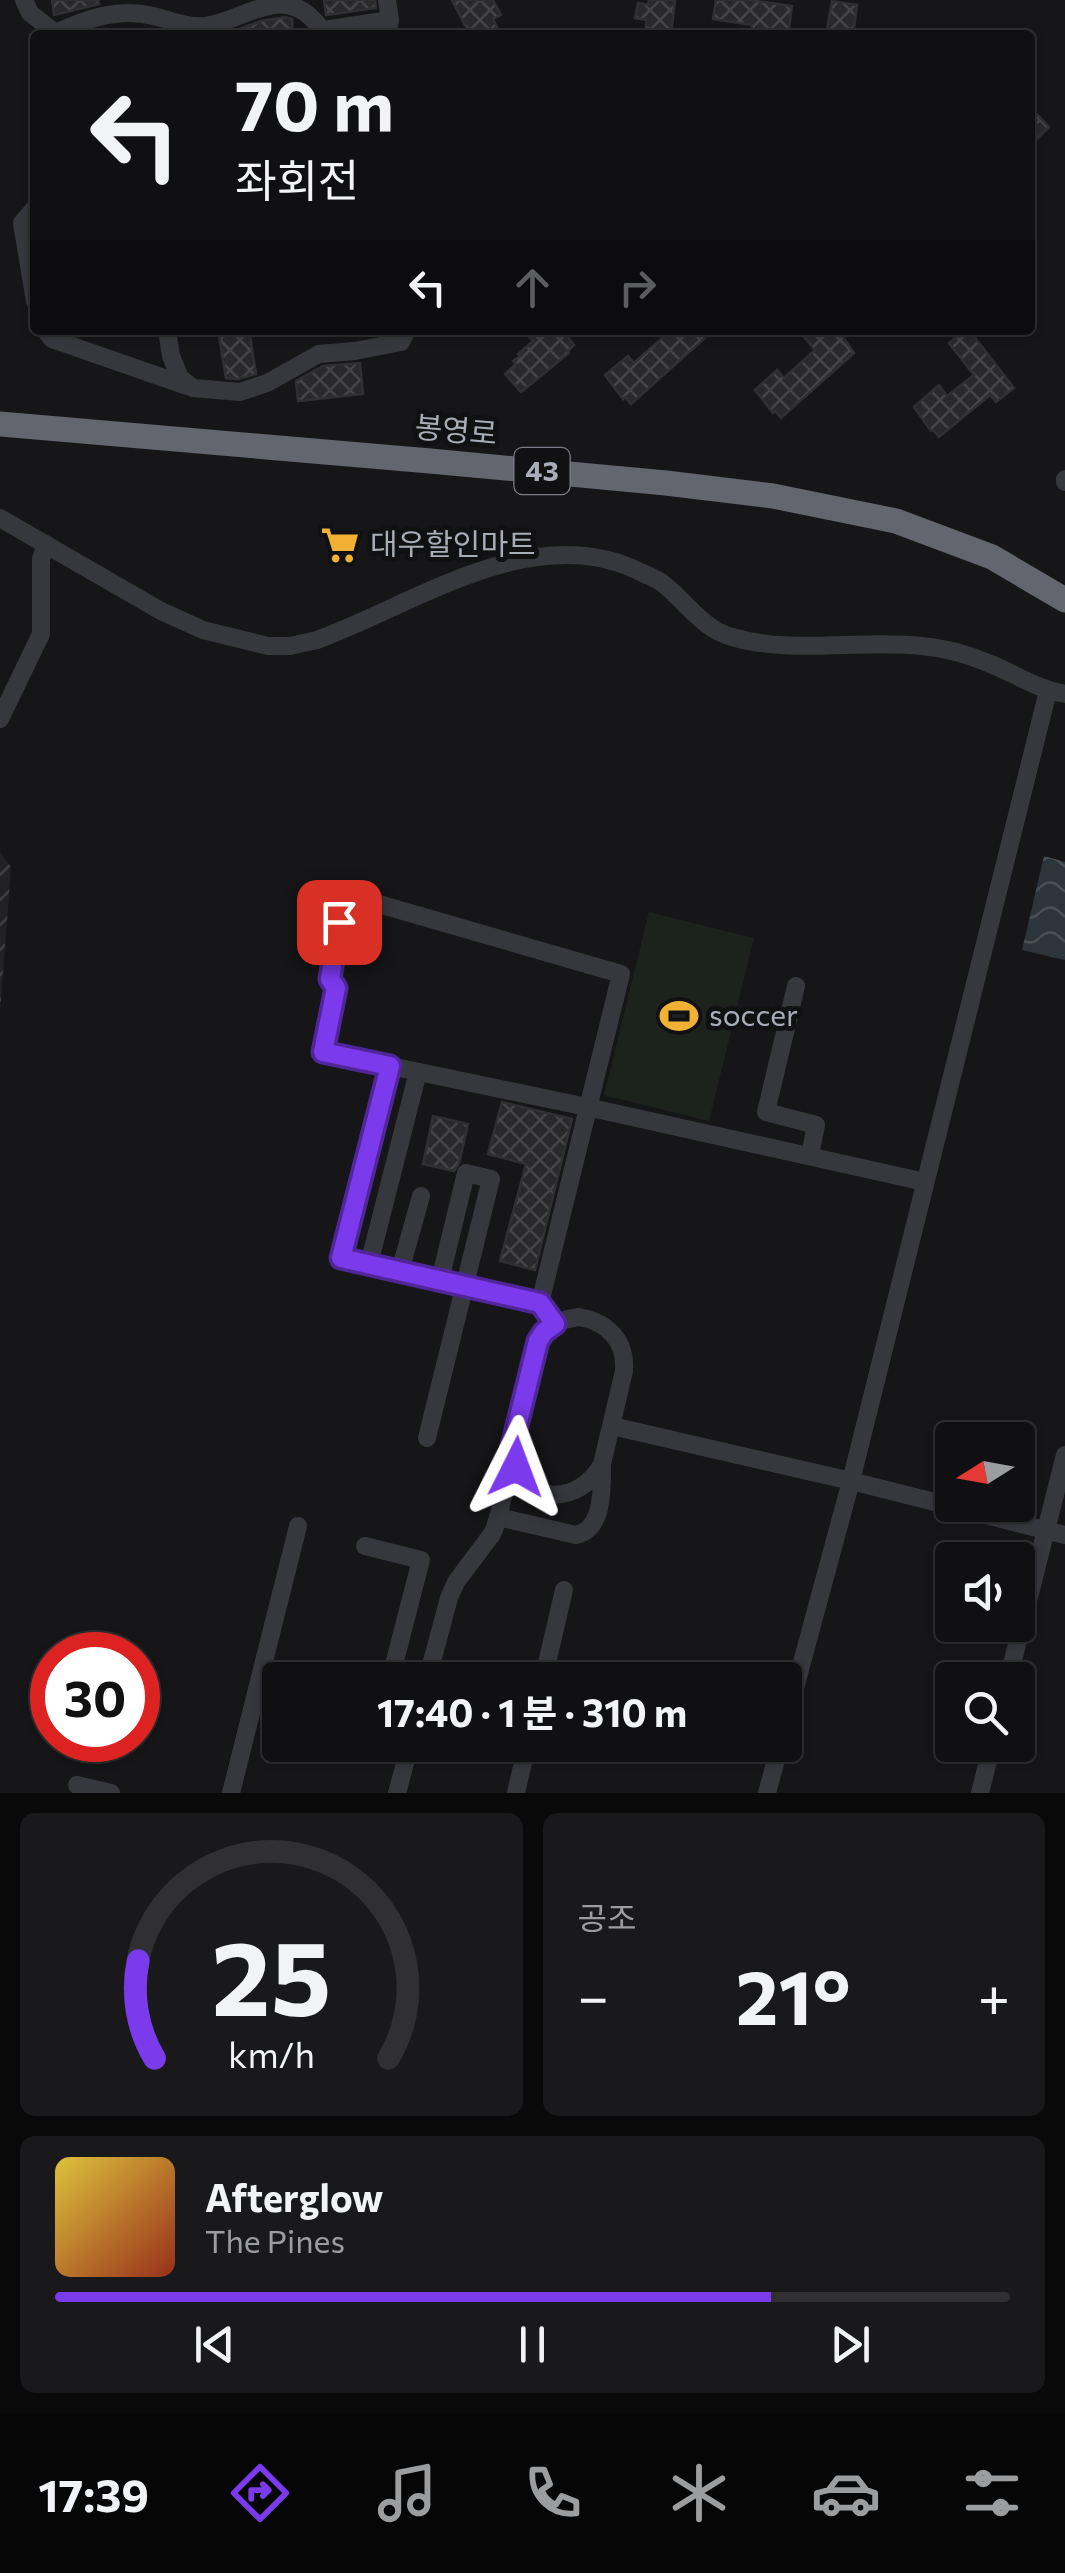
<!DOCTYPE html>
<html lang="ko">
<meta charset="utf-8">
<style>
:root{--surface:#101012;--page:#19191b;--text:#f1f3f6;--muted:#9c9d9f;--line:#303032;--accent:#7c3aed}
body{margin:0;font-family:Commissioner,"Noto Sans KR",sans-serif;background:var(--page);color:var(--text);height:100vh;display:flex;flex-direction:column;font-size:38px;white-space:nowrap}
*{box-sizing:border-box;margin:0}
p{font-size:32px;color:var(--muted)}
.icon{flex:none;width:55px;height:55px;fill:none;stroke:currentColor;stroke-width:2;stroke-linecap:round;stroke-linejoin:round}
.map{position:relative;height:1793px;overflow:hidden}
.sheet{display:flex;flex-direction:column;gap:20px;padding:20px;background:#09090a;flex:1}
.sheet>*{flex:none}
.guide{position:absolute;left:30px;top:30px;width:1005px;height:305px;border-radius:10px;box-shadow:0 2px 8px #0004,0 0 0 2px var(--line);background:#101012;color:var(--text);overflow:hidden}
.needle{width:65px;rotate:259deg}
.buttons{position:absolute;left:935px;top:1422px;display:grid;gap:20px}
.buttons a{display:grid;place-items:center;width:100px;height:100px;border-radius:10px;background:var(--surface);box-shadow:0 2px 8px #0004,0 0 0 2px var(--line);font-size:50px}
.speed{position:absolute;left:30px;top:1632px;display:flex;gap:20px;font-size:50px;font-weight:700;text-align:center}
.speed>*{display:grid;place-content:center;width:130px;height:130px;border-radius:50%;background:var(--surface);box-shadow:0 2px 8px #0004,0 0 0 2px var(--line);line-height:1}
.speed .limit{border:15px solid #d22;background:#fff;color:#111}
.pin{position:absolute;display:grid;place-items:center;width:85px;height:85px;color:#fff;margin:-42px;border-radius:20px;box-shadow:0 5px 15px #0006}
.me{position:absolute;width:110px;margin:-55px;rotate:3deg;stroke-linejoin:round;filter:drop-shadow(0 0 8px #0008)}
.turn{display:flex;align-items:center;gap:35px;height:210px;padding:0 40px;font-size:45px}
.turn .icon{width:130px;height:130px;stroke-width:2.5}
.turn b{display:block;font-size:70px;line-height:85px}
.lanes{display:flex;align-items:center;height:95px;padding:0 40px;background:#0003;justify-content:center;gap:50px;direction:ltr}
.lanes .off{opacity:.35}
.big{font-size:75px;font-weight:700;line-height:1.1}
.sheet .card{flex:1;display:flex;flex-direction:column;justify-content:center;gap:15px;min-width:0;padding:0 35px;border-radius:15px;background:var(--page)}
.sheet .dial{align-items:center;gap:0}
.dial svg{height:260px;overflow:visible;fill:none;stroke:var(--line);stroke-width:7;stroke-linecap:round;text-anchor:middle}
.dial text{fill:var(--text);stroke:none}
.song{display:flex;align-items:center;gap:30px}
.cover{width:120px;height:120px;border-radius:15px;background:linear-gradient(135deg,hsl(50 70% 55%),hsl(10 70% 35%))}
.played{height:10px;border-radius:5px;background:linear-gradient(90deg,var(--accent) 75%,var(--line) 75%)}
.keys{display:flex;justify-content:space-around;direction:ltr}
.heat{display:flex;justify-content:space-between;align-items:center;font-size:55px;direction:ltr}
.sheet .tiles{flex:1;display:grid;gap:20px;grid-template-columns:1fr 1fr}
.card:last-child{grid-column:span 2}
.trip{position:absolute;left:262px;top:1662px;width:540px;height:100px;border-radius:10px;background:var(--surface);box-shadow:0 2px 8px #0004,0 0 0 2px var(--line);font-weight:700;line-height:100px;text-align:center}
.menu{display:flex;height:160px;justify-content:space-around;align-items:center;background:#060607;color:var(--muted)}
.menu .icon{width:70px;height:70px}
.menu .selected{color:var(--accent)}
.menu b{font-size:45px;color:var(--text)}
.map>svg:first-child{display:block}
.industrial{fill:url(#industrial-furrows)}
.garden{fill:#1c231d}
.water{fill:url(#water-waves)}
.building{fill:url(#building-cross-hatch);stroke:#303034;stroke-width:2.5}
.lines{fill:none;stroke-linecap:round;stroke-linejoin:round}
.minor{stroke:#37383d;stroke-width:18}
.highway{stroke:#63666e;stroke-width:25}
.route-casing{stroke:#51269a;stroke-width:25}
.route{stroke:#7c3aed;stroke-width:18}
.labels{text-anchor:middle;stroke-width:10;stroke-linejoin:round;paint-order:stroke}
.shield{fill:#111113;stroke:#7b7e86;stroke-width:2.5}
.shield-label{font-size:28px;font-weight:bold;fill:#a8adb8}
.street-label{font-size:30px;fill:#a8adb8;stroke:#111113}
.poi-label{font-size:30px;fill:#a8adb8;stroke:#111113;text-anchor:start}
</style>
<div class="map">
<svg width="1065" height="1793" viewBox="0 0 1065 1793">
<defs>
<pattern id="industrial-furrows" width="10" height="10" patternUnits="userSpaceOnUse" patternTransform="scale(2.5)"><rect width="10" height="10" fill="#222225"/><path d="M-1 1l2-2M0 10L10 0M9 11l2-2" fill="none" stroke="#3f3f43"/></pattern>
<pattern id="water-waves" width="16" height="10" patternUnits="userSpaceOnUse" patternTransform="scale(2.5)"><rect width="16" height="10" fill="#2c353c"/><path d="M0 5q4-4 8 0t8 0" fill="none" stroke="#485056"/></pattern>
<pattern id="building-cross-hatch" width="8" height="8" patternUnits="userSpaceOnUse" patternTransform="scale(2.5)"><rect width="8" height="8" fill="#29292c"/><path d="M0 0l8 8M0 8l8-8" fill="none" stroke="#454548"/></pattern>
</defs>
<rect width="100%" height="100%" fill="#161618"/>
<polygon class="industrial" points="0,852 11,867 0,1013"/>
<polygon class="garden" points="649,912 754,938 709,1121 604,1095"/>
<polygon class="water" points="1044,856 1065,862 1065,960 1022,950"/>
<g class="building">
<polygon points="52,0 98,0 99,4 54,15"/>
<polygon points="324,0 375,0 376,8 326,15"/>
<polygon points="452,0 493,0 501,15 493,19 498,29 495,30 497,35 470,35"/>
<polygon points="649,0 675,0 671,35 646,35 646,20 635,18 638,3 648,5"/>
<polygon points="716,0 750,0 792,6 788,35 751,30 752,25 713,19"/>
<polygon points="832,1 857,5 853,35 826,35"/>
<polygon points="285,17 292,19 293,35 235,35 234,31 261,21"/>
<polygon points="1030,107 1049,127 1030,146"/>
<polygon points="218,330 249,330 256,374 238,379 226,378"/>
<polygon points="523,330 562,330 574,345 568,351 569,353 521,392 505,374 516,364 513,361 520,356 518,354 533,341"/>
<polygon points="671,330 698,330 705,338 631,404 625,397 623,399 605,375 628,356 634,363"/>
<polygon points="798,330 834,330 839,336 841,334 854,353 781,418 775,411 773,413 755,390 777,370 784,378 815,350"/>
<polygon points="965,330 969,330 1014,388 996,402 990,395 939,437 933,430 931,431 914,407 939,385 947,396 974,375 949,343"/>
<polygon points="360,363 363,394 298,401 296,381 323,366"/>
<polygon points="502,1102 572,1119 535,1270 500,1261 526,1164 488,1154"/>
<polygon points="433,1116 468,1124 459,1163 454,1171 423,1164"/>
</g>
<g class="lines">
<g class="minor">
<polyline points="24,0 30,13 58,35"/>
<path d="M56 33C87 19 118 7 153 16 170 20 187 28 205 26 231 23 263 1 287 5 304 8 312 18 323 30L390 20"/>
<polyline points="387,35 390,20 387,0"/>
<polyline points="35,208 22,223 35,301"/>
<polyline points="45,330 52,339 187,386"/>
<polyline points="167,330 171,356 180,378 193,388 240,392 267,383 319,354 355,351 401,342 407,330"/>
<polyline points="1065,479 1065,482"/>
<path d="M0 518 161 611 203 630 268 646H290L317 640C413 605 529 522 634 569 642 573 653 577 661 582 685 600 702 629 732 637 793 655 859 639 922 646 944 648 967 654 988 663 1014 673 1037 689 1065 694"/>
<polyline points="0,719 41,634 41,559 46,544"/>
<polyline points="796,986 766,1112 816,1125 810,1155"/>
<polyline points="390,1066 341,1257 540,1303"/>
<polyline points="369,1264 418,1072"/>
<polyline points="400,1271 421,1196"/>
<path d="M579 1317C608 1322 626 1341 624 1371L602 1464C581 1504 525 1507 514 1460 510 1444 533 1343 544 1332 554 1322 566 1319 579 1317Z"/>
<polyline points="555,1323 540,1303 621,974 344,894 330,979 336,987 323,1052 587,1107 925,1182"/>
<polyline points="612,1426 851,1481 1065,1535"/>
<polyline points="427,1438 491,1179 466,1173 440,1280"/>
<path d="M498 1517 576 1535C603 1529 602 1491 602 1468"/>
<polyline points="365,1546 421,1560 390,1680"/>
<path d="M427 1680 449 1598 456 1582 492 1534C504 1510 499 1489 516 1467"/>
<polyline points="543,1680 564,1590"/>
<polyline points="1008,1680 1065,1455"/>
<polyline points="785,1725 851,1481 1048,691"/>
<polyline points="677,1745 682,1746"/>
<polyline points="77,1785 111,1793"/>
<polyline points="231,1793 298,1526"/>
<polyline points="397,1793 410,1745"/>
<polyline points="516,1793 527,1745"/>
<polyline points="767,1793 780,1745"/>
<polyline points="980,1793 992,1745"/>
</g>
<polyline class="highway" points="0,424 430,461 666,483 773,496 896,521 992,557 1065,600"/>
</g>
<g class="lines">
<g class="route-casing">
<polyline id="route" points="339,922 330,979 336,988 323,1052 390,1066 341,1258 540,1303 555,1324 544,1332 538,1341 512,1446 516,1467"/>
</g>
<use href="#route" class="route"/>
</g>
<defs>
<g id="supermarket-bare" transform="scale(3)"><path d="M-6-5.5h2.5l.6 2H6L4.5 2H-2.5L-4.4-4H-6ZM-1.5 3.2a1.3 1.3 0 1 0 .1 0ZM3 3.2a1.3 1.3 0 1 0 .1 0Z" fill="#f2b134" stroke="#111113" stroke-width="2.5" paint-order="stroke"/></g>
<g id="stadium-bare" transform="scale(3)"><path d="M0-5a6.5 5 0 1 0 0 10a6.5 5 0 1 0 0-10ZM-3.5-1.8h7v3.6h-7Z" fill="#f2b134" stroke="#111113" stroke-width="2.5" paint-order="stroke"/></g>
</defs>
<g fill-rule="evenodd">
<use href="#supermarket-bare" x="340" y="545"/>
<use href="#stadium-bare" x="679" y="1016"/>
</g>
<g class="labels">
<rect class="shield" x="514.5" y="448" width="55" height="46" rx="8"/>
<g class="shield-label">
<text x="542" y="481">43</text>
</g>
<g class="street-label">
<text transform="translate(456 431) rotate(5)" y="10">봉영로</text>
</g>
<g class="poi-label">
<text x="370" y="555">대우할인마트</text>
<text x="709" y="1026">soccer</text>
</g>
</g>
</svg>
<div class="buttons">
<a><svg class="needle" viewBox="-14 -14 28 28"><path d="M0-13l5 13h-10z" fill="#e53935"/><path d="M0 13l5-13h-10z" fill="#9c9d9f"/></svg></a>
<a><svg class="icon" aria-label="sound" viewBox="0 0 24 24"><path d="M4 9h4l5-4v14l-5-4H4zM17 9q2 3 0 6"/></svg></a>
<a><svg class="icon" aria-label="search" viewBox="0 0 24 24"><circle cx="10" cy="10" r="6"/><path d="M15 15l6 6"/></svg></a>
</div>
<div class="speed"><div class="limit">30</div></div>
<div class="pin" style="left:339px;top:922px;background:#d93025"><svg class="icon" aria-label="arrive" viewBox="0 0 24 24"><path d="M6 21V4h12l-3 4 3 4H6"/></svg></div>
<svg class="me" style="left:516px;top:1467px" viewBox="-20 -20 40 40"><path d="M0-17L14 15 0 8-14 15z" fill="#7c3aed" stroke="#fff" stroke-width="4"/></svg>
<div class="trip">17:40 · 1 분 · 310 m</div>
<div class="guide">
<div class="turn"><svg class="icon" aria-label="left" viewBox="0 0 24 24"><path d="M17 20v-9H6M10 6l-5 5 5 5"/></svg><div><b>70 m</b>좌회전</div></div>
<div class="lanes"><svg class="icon" aria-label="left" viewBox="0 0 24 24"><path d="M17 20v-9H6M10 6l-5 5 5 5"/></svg><svg class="icon off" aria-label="ahead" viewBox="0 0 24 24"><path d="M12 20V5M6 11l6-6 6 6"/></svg><svg class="icon off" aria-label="right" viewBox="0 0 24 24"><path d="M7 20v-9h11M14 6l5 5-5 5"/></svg></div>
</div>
</div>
<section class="sheet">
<div class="tiles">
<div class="card dial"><svg viewBox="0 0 100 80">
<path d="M14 69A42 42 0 1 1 86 69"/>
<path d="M14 69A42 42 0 0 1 9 39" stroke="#7c3aed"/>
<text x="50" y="56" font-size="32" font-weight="700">25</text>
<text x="50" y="72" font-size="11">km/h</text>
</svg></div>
<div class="card"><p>공조</p>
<div class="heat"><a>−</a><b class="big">21°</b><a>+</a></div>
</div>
<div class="card">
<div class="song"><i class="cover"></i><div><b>Afterglow</b><p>The Pines</p></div></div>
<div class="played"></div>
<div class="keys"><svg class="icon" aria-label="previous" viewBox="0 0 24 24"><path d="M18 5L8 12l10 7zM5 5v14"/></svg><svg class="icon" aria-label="pause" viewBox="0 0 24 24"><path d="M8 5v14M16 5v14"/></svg><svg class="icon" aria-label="next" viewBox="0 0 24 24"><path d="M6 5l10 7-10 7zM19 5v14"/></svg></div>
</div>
</div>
</section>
<nav class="menu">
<b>17:39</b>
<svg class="icon selected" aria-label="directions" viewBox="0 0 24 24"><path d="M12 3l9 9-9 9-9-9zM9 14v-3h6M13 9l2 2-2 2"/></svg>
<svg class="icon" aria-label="music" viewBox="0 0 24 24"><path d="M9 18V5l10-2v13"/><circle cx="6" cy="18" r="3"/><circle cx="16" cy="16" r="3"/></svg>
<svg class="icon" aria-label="phone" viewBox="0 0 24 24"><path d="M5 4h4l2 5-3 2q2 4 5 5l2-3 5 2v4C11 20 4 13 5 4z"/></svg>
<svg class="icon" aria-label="climate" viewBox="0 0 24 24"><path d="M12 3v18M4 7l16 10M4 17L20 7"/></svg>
<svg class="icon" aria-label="car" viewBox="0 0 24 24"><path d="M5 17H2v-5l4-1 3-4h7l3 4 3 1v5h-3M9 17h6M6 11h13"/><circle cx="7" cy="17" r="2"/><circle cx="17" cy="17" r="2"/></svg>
<svg class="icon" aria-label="filters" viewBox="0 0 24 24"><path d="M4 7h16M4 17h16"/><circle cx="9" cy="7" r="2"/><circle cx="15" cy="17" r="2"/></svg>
</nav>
